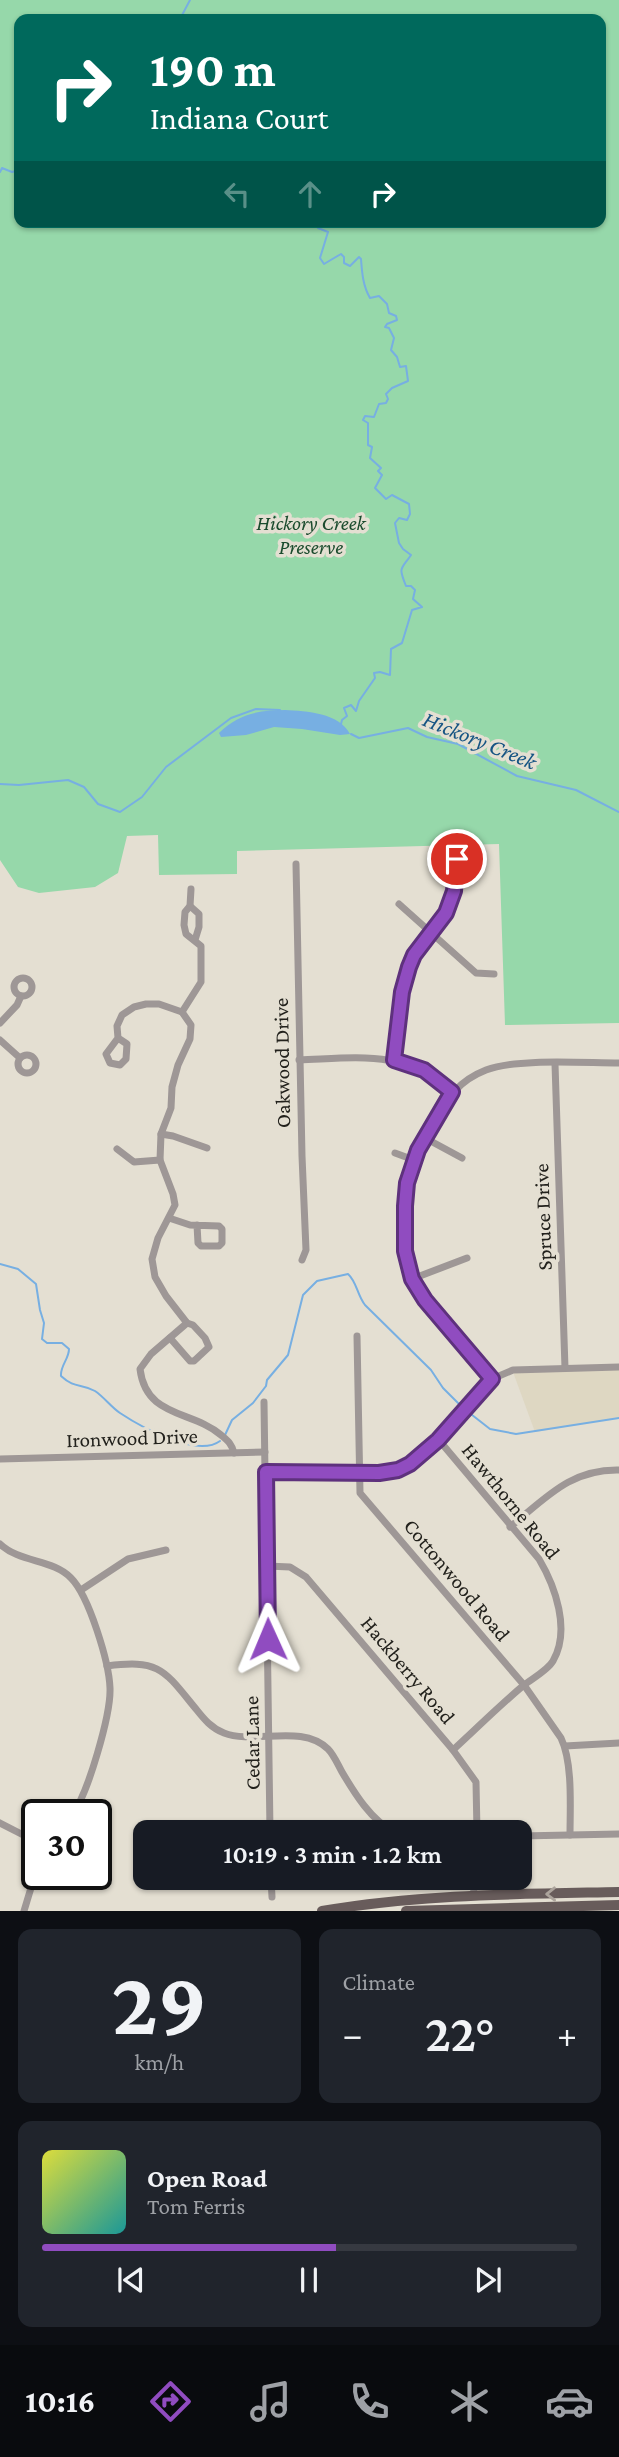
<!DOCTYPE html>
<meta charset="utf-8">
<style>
:root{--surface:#171b24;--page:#20242c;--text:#f1f3f6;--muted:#9ea1a6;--line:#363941;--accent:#904cc0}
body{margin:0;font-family:"Crimson Pro",serif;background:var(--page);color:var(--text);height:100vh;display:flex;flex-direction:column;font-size:26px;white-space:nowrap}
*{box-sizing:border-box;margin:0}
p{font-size:23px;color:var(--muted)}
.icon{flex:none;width:38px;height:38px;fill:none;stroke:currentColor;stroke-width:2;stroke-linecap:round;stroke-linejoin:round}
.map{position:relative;height:1911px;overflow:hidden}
.sheet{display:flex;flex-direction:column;gap:18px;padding:18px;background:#0d0f14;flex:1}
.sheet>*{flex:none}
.top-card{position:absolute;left:14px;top:14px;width:592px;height:214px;border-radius:14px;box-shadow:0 2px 5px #0004;background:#00695c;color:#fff;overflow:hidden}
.speed{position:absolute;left:21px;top:1799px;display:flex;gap:14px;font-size:35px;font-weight:700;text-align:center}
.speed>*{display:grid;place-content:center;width:91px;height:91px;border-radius:50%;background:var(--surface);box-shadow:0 2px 5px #0004;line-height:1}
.speed .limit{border:4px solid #111;border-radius:10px;background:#fff;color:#111}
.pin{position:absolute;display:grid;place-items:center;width:60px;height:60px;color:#fff;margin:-30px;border:4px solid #fff;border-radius:50%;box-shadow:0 2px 7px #0007}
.me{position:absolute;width:77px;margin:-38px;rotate:359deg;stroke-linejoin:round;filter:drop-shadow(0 0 5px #0008)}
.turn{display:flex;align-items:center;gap:24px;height:147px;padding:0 21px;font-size:32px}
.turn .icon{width:91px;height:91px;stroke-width:2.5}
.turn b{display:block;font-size:49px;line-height:60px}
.lanes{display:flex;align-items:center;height:66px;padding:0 21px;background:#0003;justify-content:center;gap:35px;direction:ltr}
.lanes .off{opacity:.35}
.big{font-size:52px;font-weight:600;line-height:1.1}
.sheet .card{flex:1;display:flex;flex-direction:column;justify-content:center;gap:10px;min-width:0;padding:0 24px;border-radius:14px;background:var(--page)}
.sheet .dial{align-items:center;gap:0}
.dial b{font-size:91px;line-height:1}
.song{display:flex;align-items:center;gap:21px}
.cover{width:84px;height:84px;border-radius:10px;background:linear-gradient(135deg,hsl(60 70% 55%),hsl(180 70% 35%))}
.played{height:7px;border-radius:4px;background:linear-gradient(90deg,var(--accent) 55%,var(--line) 55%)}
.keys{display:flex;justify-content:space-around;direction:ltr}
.heat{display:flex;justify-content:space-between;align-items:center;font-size:38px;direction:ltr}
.sheet .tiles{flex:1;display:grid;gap:18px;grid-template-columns:1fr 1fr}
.card:last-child{grid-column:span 2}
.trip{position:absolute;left:133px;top:1820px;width:399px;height:70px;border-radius:14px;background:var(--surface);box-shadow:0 2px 5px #0004;font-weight:600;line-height:70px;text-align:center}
.dock{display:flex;height:112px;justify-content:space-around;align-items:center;background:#090b0e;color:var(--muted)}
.dock .icon{width:49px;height:49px}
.dock .selected{color:var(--accent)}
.dock b{font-size:32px;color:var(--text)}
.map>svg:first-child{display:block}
.built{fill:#ded7c2}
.green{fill:#96d8aa;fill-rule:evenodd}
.water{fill:#77afe2}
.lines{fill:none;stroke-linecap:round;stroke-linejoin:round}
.stream{stroke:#77afe2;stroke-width:2}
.street{stroke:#9e9796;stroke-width:7}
.primary{stroke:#685c5b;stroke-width:10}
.oneway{stroke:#aca49c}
.route-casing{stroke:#5e317d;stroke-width:18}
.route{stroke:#904cc0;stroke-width:12}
.labels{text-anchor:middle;stroke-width:7;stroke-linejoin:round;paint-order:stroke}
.park-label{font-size:21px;font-style:italic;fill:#1a4b2d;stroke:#e4dfd2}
.street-label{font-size:21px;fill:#22211c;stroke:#e4dfd2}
.water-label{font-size:23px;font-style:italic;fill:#165483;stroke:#e4dfd2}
</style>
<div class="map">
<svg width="619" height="1911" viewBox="0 0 619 1911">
<rect width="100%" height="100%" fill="#e4dfd2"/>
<polygon class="built" points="619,1370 619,1418 535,1432 513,1372"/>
<path class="green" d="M0 0H619V1023L505 1025 499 844 237 851V874L159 875 158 835 127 836 118 873 95 887 39 893 18 887 0 860ZM19 19H600V222H19Z"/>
<path class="water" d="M285 710C307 711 339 713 350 734L340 735 302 729 274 727 246 735 221 737 219 733C238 714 259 710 285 710Z"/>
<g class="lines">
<g class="stream">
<polyline points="180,19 190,0"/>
<polyline points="0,172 2,168 12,172 19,170"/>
<polyline points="282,222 290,224 292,222"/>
<path d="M314 222 318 228 328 232 320 258 324 264 341 254 344 257V263L350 266 359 257 361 259C362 273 363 286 370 298L379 296 387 304 389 313 396 316 397 320 387 324 385 327 389 328 394 338 391 350 397 357 400 367 406 366 408 381 392 388 386 394 388 399 386 403 379 404 374 417 365 416 363 420 368 423V445L372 447 370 458 381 468 378 471 382 475 375 488 386 499 392 495 409 504 410 514 407 520 399 518 395 523 399 543 403 549 411 555C401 570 398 566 406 586H411L415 590 413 599 422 607 412 610 402 643 391 649 390 675 380 672 374 673 375 678 359 701 356 711 351 705 344 708 347 716 342 720 341 724"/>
<polyline points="351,734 359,738 408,728 427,737 458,744 517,776 576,790 619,812"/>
<polyline points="0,784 19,785 68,780 84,787 98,804 120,812 142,797 166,767 231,718 256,709 280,710"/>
<path d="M0 1264 18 1269 36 1284 40 1310 44 1323 42 1339 47 1343H62L69 1349C69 1359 60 1366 61 1376 75 1389 81 1383 95 1391 104 1397 111 1407 120 1413 141 1427 197 1458 220 1441"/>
<polyline points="467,1411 490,1429 516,1434 619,1418"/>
<path d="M225 1435 232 1420 253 1403 266 1386 267 1380 288 1355 303 1295 317 1281 348 1274C357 1282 357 1295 365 1305L431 1370 443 1388 463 1408"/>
</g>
<g class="street">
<polyline points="296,864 302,1156 306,1250 302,1260"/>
<polyline points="399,904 476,973 494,974"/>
<polyline points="190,906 199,914 199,927 195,940"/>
<circle cx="23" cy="987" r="9"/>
<polyline points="182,1012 201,982 201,946 186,934 184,925 185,912 190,906 191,889"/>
<polyline points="0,1023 17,1005 21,996"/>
<polyline points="118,1038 127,1044 126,1059 120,1065 110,1063 106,1054 118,1038 117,1026 122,1015 134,1007 146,1004 159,1004 182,1012 191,1025 190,1039 178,1065 172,1087 171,1108 161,1134 160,1160 173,1194 175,1205 158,1238 152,1259 155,1277 166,1296 187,1323 193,1325 205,1338 209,1347 194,1361 190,1361 170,1338"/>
<polyline points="0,1040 20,1058"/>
<circle cx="27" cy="1064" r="9"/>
<path d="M299 1060C357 1058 406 1049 452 1092"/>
<path d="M394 1060C400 1028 398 995 410 964 418 943 437 930 447 911 455 895 455 876 457 859"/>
<polyline points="555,1064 565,1368"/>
<polyline points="161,1134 173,1136 207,1148"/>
<polyline points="425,1138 462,1158"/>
<polyline points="117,1149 134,1162 160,1160"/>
<polyline points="395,1153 414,1160"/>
<polyline points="169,1218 190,1225 219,1226 222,1229 222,1243 219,1246 201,1246 198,1243 197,1225"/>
<polyline points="412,1279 467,1258"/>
<path d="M187 1323 151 1354 140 1369C146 1418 192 1410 221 1435 228 1441 232 1444 234 1453"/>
<path d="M357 1336 360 1493 524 1685 561 1738C573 1763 570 1808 570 1835"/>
<path d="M492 1379C469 1353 427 1310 412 1279 406 1265 405 1248 405 1232 404 1183 410 1163 435 1121 449 1097 458 1081 486 1070 518 1058 583 1063 619 1063"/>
<polyline points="264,1402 270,1832"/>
<path d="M438 1439 539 1559C555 1586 571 1630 553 1661 548 1670 533 1678 524 1685 500 1705 477 1728 453 1750"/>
<polyline points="0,1459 265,1452"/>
<polyline points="266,1472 378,1473 398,1470 410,1463 438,1439 492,1379 513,1370 619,1367"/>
<path d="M510 1527C546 1498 570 1469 619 1470"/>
<path d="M0 1544C20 1563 53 1559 71 1578 89 1596 109 1662 110 1688 111 1714 88 1794 72 1815"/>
<polyline points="267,1566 290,1567 306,1577 453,1750 476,1782 477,1832"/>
<polyline points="81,1590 128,1559 166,1550"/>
<path d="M107 1666C160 1659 164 1670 196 1709 204 1719 211 1728 224 1733 254 1745 302 1723 328 1749 334 1755 338 1765 342 1772 355 1794 371 1820 394 1832"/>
<polyline points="565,1746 619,1743"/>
<polyline points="0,1823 37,1842"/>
<polyline points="520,1836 619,1834"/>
<polyline points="271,1878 272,1897"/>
<polyline points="473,1878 474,1895"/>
<polyline points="24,1911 37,1868"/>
</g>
<g class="primary">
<path d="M322 1911C420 1894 519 1894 619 1892"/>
<polyline points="406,1911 619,1905"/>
</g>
</g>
<defs><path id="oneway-chevron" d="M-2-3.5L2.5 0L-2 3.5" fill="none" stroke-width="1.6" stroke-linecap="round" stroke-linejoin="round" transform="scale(1.75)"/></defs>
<use class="oneway" href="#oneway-chevron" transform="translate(551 1894) rotate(179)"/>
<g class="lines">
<g class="route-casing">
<polyline id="route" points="268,1639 266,1472 379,1473 398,1470 410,1464 438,1440 492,1379 425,1300 412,1279 405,1251 405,1206 407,1183 418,1150 452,1092 424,1070 394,1060 402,992 409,967 414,955 446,913 454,891 457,859"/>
</g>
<use href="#route" class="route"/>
</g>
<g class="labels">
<g class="park-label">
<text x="311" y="530">Hickory Creek<tspan x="311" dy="24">Preserve</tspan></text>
</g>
<g class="street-label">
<text transform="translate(282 1063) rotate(-91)" y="7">Oakwood Drive</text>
<text transform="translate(543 1217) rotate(-92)" y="7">Spruce Drive</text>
<text transform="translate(132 1438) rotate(-2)" y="7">Ironwood Drive</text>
<text transform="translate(511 1501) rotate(51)" y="7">Hawthorne Road</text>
<text transform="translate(457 1580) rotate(50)" y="7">Cottonwood Road</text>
<text transform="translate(408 1670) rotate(50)" y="7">Hackberry Road</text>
<text transform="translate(252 1743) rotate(-91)" y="7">Cedar Lane</text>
</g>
<g class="water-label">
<text transform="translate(480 740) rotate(22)" y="8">Hickory Creek</text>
</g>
</g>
</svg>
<div class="speed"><div class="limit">30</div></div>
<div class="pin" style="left:457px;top:859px;background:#d93025"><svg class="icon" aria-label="arrive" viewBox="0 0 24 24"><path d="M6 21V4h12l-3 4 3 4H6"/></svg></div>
<svg class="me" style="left:268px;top:1639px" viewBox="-20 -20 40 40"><path d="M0-17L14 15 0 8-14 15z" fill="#904cc0" stroke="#fff" stroke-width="4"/></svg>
<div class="trip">10:19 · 3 min · 1.2 km</div>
<div class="top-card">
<div class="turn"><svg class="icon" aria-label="right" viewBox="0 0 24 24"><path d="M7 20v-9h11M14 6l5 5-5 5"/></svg><div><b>190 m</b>Indiana Court</div></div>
<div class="lanes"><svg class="icon off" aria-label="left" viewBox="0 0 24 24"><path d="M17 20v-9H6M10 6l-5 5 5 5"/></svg><svg class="icon off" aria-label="ahead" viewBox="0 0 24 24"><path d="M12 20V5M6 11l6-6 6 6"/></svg><svg class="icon" aria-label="right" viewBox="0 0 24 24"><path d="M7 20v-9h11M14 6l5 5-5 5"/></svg></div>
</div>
</div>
<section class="sheet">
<div class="tiles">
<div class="card dial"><b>29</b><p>km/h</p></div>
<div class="card"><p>Climate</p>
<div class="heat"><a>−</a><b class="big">22°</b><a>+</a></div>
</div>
<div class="card">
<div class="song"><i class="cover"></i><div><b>Open Road</b><p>Tom Ferris</p></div></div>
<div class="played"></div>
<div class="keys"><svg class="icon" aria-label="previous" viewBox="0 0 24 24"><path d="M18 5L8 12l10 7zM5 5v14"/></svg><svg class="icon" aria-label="pause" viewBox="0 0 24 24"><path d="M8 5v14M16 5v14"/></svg><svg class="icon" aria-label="next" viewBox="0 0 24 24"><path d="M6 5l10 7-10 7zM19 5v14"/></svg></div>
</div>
</div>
</section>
<nav class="dock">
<b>10:16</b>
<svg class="icon selected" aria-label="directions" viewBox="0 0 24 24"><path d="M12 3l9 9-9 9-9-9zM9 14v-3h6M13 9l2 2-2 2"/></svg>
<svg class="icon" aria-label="music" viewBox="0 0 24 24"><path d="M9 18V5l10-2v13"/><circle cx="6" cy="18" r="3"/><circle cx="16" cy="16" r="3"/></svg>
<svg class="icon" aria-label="phone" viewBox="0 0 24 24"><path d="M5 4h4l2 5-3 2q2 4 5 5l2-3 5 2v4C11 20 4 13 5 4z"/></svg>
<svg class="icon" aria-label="climate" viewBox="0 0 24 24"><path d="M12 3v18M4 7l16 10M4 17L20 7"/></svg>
<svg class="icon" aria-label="car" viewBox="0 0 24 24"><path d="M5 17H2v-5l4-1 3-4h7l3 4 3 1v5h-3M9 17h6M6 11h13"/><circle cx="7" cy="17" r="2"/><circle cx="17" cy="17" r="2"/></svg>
</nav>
